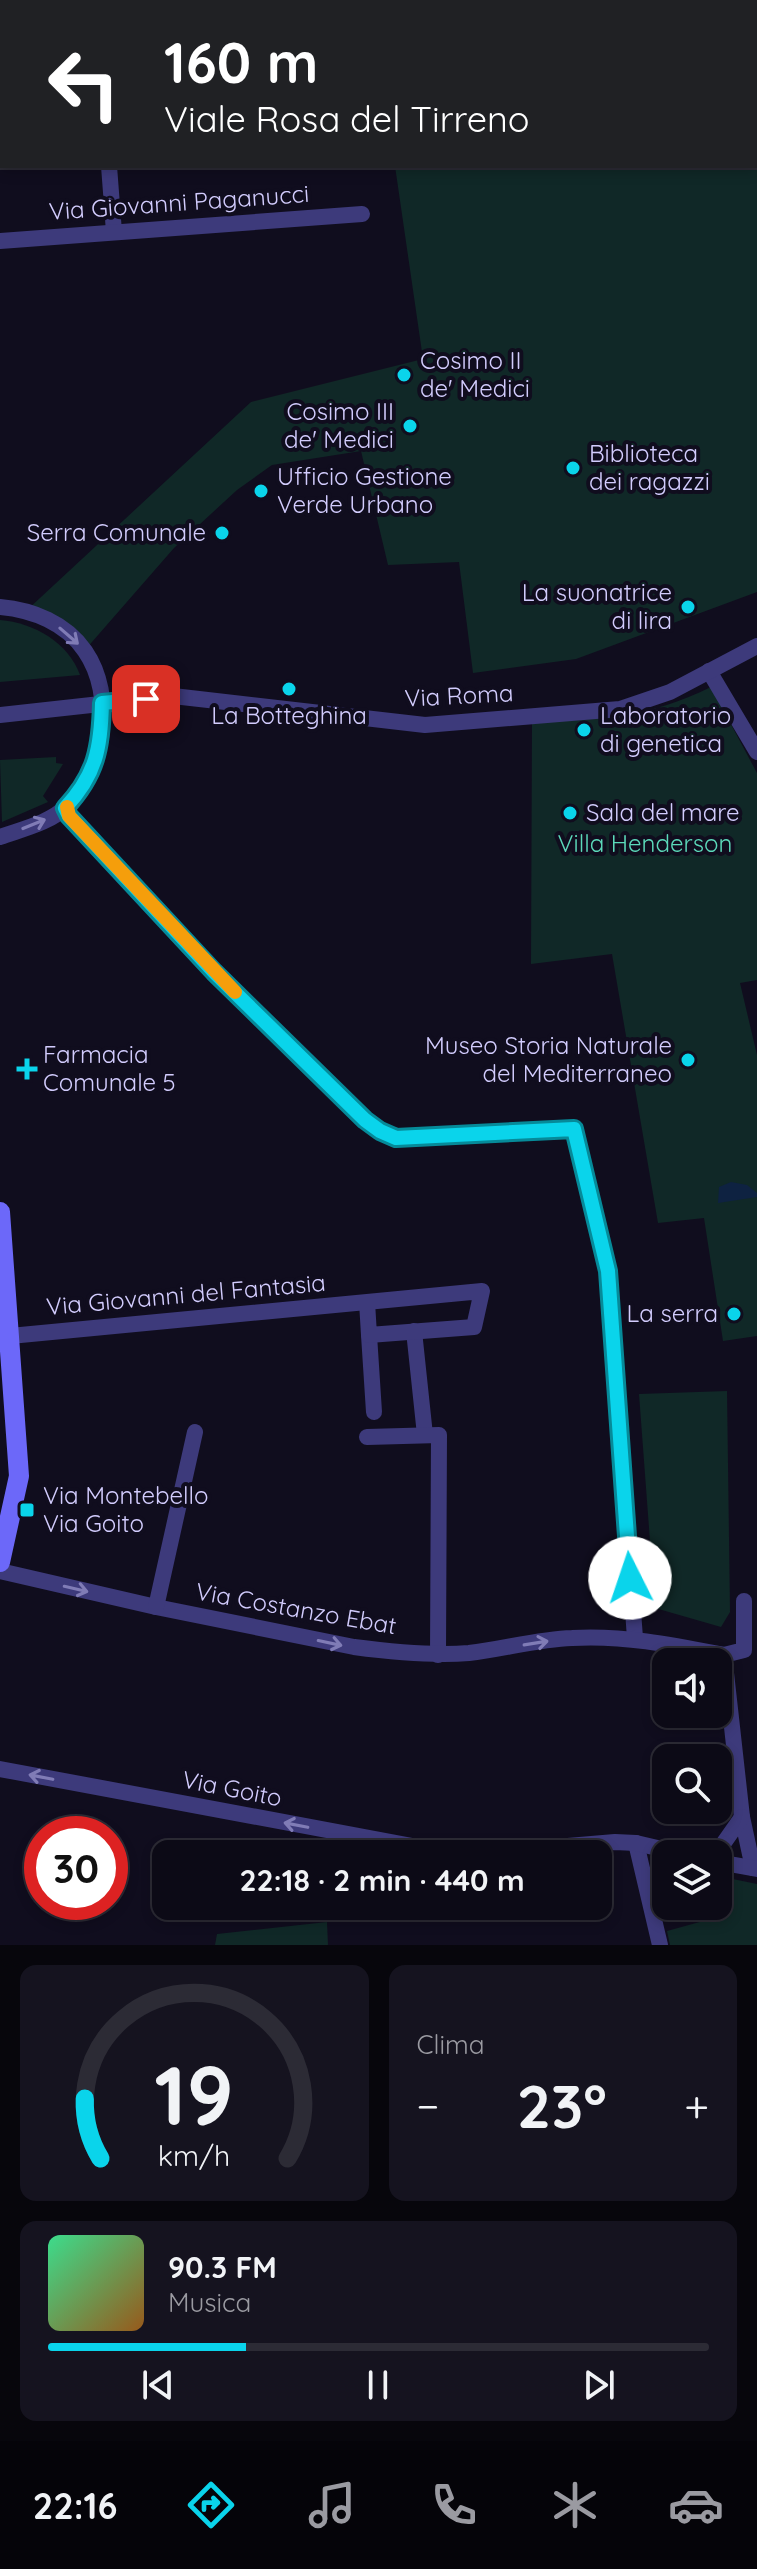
<!DOCTYPE html>
<html lang="it">
<meta charset="utf-8">
<style>
:root{--surface:#0c0a16;--page:#15131f;--text:#f1f3f6;--muted:#9a9aa1;--line:#2c2b35;--accent:#0ad4eb}
body{margin:0;font-family:Quicksand,sans-serif;background:var(--page);color:var(--text);height:100vh;display:flex;flex-direction:column;font-size:30px;white-space:nowrap}
*{box-sizing:border-box;margin:0}
p{font-size:26px;color:var(--muted)}
.icon{flex:none;width:44px;height:44px;fill:none;stroke:currentColor;stroke-width:2;stroke-linecap:round;stroke-linejoin:round}
.map{position:relative;height:1945px;overflow:hidden}
.side{display:flex;flex-direction:column;gap:20px;padding:20px;background:#07060c;flex:1}
.side>*{flex:none}
.hud{position:absolute;left:0px;top:0px;width:758px;height:168px;box-shadow:0 4px 12px #0003,0 0 0 2px var(--line);background:#202124;color:#fff;overflow:hidden}
.buttons{position:absolute;left:652px;top:1648px;display:grid;gap:16px}
.buttons a{display:grid;place-items:center;width:80px;height:80px;border-radius:16px;background:var(--surface);box-shadow:0 4px 12px #0003,0 0 0 2px var(--line);font-size:40px}
.speed{position:absolute;left:24px;top:1816px;display:flex;gap:16px;font-size:40px;font-weight:700;text-align:center}
.speed>*{display:grid;place-content:center;width:104px;height:104px;border-radius:50%;background:var(--surface);box-shadow:0 4px 12px #0003,0 0 0 2px var(--line);line-height:1}
.speed .limit{border:12px solid #d22;background:#fff;color:#111}
.pin{position:absolute;display:grid;place-items:center;width:68px;height:68px;color:#fff;margin:-34px;border-radius:16px;box-shadow:0 4px 12px #0006}
.me{position:absolute;width:88px;margin:-44px;rotate:356deg;stroke-linejoin:round;filter:drop-shadow(0 0 6px #0008)}
.turn{display:flex;align-items:center;gap:28px;height:168px;padding:0 32px;font-size:36px}
.turn .icon{width:104px;height:104px;stroke-width:2.5}
.turn b{display:block;font-size:56px;line-height:68px}
.big{font-size:60px;font-weight:700;line-height:1.1}
.side .tile{flex:1;display:flex;flex-direction:column;justify-content:center;gap:12px;min-width:0;padding:0 28px;border-radius:16px;background:var(--page)}
.side .dial{align-items:center;gap:0}
.dial svg{height:208px;overflow:visible;fill:none;stroke:var(--line);stroke-width:7;stroke-linecap:round;text-anchor:middle}
.dial text{fill:var(--text);stroke:none}
.song{display:flex;align-items:center;gap:24px}
.cover{width:96px;height:96px;border-radius:12px;background:linear-gradient(135deg,hsl(150 70% 55%),hsl(30 70% 35%))}
.played{height:8px;border-radius:4px;background:linear-gradient(90deg,var(--accent) 30%,var(--line) 30%)}
.keys{display:flex;justify-content:space-around;direction:ltr}
.heat{display:flex;justify-content:space-between;align-items:center;font-size:44px;direction:ltr}
.side .tiles{flex:1;display:grid;gap:20px;grid-template-columns:1fr 1fr}
.tile:last-child{grid-column:span 2}
.trip{position:absolute;left:152px;top:1840px;width:460px;height:80px;border-radius:16px;background:var(--surface);box-shadow:0 4px 12px #0003,0 0 0 2px var(--line);font-weight:700;line-height:80px;text-align:center}
.tab-bar{display:flex;height:128px;justify-content:space-around;align-items:center;background:#050409;color:var(--muted)}
.tab-bar .icon{width:56px;height:56px}
.tab-bar .current{color:var(--accent)}
.tab-bar b{font-size:36px;color:var(--text)}
.map>svg:first-child{display:block}
.green{fill:#102827}
.water{fill:#0e2241}
.lines{fill:none;stroke-linecap:round;stroke-linejoin:round}
.street{stroke:#3d3a7b;stroke-width:16}
.secondary{stroke:#6c68f9;stroke-width:20}
.oneway{stroke:#807cb6}
.route-casing{stroke:#068a99;stroke-width:20}
.route{stroke:#0ad4eb;stroke-width:14}
.slow{stroke:#f59e0b;stroke-width:14}
.poi-dot{fill:#0ad4eb;stroke:#100d1e;stroke-width:3}
.labels{text-anchor:middle;stroke-width:8;stroke-linejoin:round;paint-order:stroke}
.street-label{font-size:24px;fill:#d2ccfd;stroke:#100d1e}
.poi-label{font-size:24px;fill:#d2ccfd;stroke:#100d1e;text-anchor:start}
.park-label{font-size:24px;fill:#5cd9ba;stroke:#100d1e}
</style>
<div class="map">
<svg width="757" height="1945" viewBox="0 0 757 1945">
<rect width="100%" height="100%" fill="#100d1e"/>
<g class="green">
<polygon points="370,0 588,0 589,2 371,2"/>
<polygon points="671,0 757,0 757,592 576,659 473,673 459,562 388,565 361,451 272,465 237,490 174,548 85,650 26,611 251,402 423,359 395,166 756,166 756,2"/>
<path d="M0 620C34 623 68 642 80 675L0 682Z"/>
<path d="M711 687 757 773V980L740 983 757 1055V1336L723 1341 704 1218 658 1223 612 954 531 964 532 722C601 719 648 718 711 687Z"/>
<polygon points="56,757 56,763 63,764 43,796 48,802 2,822 0,760"/>
<polygon points="727,1391 730,1612 721,1627 655,1608 639,1394"/>
<polygon points="718,1876 757,1884 757,1945 670,1945 667,1931 707,1920 704,1906 718,1906"/>
<polygon points="327,1922 328,1945 215,1945 217,1934"/>
</g>
<polygon class="water" points="731,1182 747,1185 757,1193 757,1197 718,1203 719,1187"/>
<g class="lines">
<g class="street">
<polyline points="91,0 92,2"/>
<polyline points="345,0 346,2"/>
<polyline points="0,71 2,70"/>
<polyline points="0,102 2,101"/>
<polyline points="109,166 114,232"/>
<polyline points="0,241 362,214"/>
<path d="M0 607C33 610 66 623 85 651 116 696 105 770 67 806 50 823 22 829 0 837"/>
<polyline points="709,671 757,752"/>
<polyline points="0,715 173,696 425,725 620,709 670,692 757,646"/>
<polyline points="65,808 69,816 214,972 365,1120 380,1131 396,1138 574,1129 608,1271 635,1638"/>
<polyline points="414,1331 425,1435"/>
<polyline points="369,1335 374,1412"/>
<polyline points="10,1336 482,1291 474,1327 369,1335 367,1302"/>
<polyline points="367,1437 439,1435 438,1655"/>
<path d="M0 1571 156 1607 354 1647C392 1652 431 1656 469 1653 504 1649 538 1639 572 1638 624 1635 673 1645 724 1655"/>
<polyline points="744,1601 744,1650 724,1655 742,1817 753,1868"/>
<polyline points="156,1607 195,1432"/>
<polyline points="0,1769 455,1854"/>
<polyline points="636,1843 660,1945"/>
<polyline points="473,1854 615,1842 636,1843 683,1854"/>
<polyline points="716,1854 742,1817"/>
<polyline points="718,1862 757,1869"/>
</g>
<polyline class="secondary" points="0,1212 19,1476 0,1562"/>
</g>
<defs><path id="oneway-shaft" d="M-6 0H5M1.5-3L5.5 0L1.5 3" fill="none" stroke-width="1.6" stroke-linecap="round" stroke-linejoin="round" transform="scale(2)"/></defs>
<g class="oneway">
<use href="#oneway-shaft" transform="translate(69 636) rotate(41)"/>
<use href="#oneway-shaft" transform="translate(34 824) rotate(-22)"/>
<use href="#oneway-shaft" transform="translate(76 1589) rotate(13)"/>
<use href="#oneway-shaft" transform="translate(330 1643) rotate(12)"/>
<use href="#oneway-shaft" transform="translate(536 1643) rotate(-9)"/>
<use href="#oneway-shaft" transform="translate(41 1777) rotate(-169)"/>
<use href="#oneway-shaft" transform="translate(296 1825) rotate(-169)"/>
</g>
<g class="lines">
<g class="route-casing">
<path id="route" d="M146 699 102 703C101 748 96 775 65 808L69 816 214 972 365 1120 380 1131 396 1138 574 1129 608 1271 630 1578"/>
</g>
<use href="#route" class="route"/>
<polyline class="slow" points="67,807 69,816 235,992"/>
</g>
<g class="poi-dot">
<circle cx="404" cy="375" r="8"/>
<circle cx="410" cy="426" r="8"/>
<circle cx="573" cy="468" r="8"/>
<circle cx="261" cy="491" r="8"/>
<circle cx="222" cy="533" r="8"/>
<circle cx="688" cy="607" r="8"/>
<circle cx="289" cy="689" r="8"/>
<circle cx="584" cy="730" r="8"/>
<circle cx="570" cy="813" r="8"/>
<circle cx="688" cy="1060" r="8"/>
<path d="M23 1057h8v8h8v8h-8v8h-8v-8h-8v-8h8z"/>
<circle cx="734" cy="1314" r="8"/>
<rect x="19" y="1502" width="16" height="16" rx="4"/>
</g>
<g class="labels">
<g class="street-label">
<text transform="translate(179 203) rotate(-4)" y="8">Via Giovanni Paganucci</text>
<text transform="translate(459 696) rotate(-3)" y="8">Via Roma</text>
<text transform="translate(186 1295) rotate(-5)" y="8">Via Giovanni del Fantasia</text>
<text transform="translate(296 1609) rotate(10)" y="8">Via Costanzo Ebat</text>
<text transform="translate(232 1789) rotate(11)" y="8">Via Goito</text>
</g>
<g class="poi-label">
<text x="420" y="369">Cosimo II<tspan x="420" dy="28">de' Medici</tspan></text>
<text x="394" y="420" text-anchor="end">Cosimo III<tspan x="394" dy="28">de' Medici</tspan></text>
<text x="589" y="462">Biblioteca<tspan x="589" dy="28">dei ragazzi</tspan></text>
<text x="277" y="485">Ufficio Gestione<tspan x="277" dy="28">Verde Urbano</tspan></text>
<text x="206" y="541" text-anchor="end">Serra Comunale</text>
<text x="672" y="601" text-anchor="end">La suonatrice<tspan x="672" dy="28">di lira</tspan></text>
<text x="289" y="724" text-anchor="middle">La Botteghina</text>
<text x="600" y="724">Laboratorio<tspan x="600" dy="28">di genetica</tspan></text>
<text x="586" y="821">Sala del mare</text>
<text x="672" y="1054" text-anchor="end">Museo Storia Naturale<tspan x="672" dy="28">del Mediterraneo</tspan></text>
<text x="43" y="1063">Farmacia<tspan x="43" dy="28">Comunale 5</tspan></text>
<text x="718" y="1322" text-anchor="end">La serra</text>
<text x="43" y="1504">Via Montebello<tspan x="43" dy="28">Via Goito</tspan></text>
</g>
<g class="park-label">
<text x="645" y="852">Villa Henderson</text>
</g>
</g>
</svg>
<div class="buttons">
<a><svg class="icon" aria-label="sound" viewBox="0 0 24 24"><path d="M4 9h4l5-4v14l-5-4H4zM17 9q2 3 0 6"/></svg></a>
<a><svg class="icon" aria-label="search" viewBox="0 0 24 24"><circle cx="10" cy="10" r="6"/><path d="M15 15l6 6"/></svg></a>
<a><svg class="icon" aria-label="layers" viewBox="0 0 24 24"><path d="M12 4l9 5-9 5-9-5zM3 14l9 5 9-5"/></svg></a>
</div>
<div class="speed"><div class="limit">30</div></div>
<div class="pin" style="left:146px;top:699px;background:#d93025"><svg class="icon" aria-label="arrive" viewBox="0 0 24 24"><path d="M6 21V4h12l-3 4 3 4H6"/></svg></div>
<svg class="me" style="left:630px;top:1578px" viewBox="-20 -20 40 40"><circle r="19" fill="#fff"/><path d="M0-13L10 11 0 6-10 11z" fill="#0ad4eb"/></svg>
<div class="trip">22:18 · 2 min · 440 m</div>
<div class="hud">
<div class="turn"><svg class="icon" aria-label="left" viewBox="0 0 24 24"><path d="M17 20v-9H6M10 6l-5 5 5 5"/></svg><div><b>160 m</b>Viale Rosa del Tirreno</div></div>
</div>
</div>
<section class="side">
<div class="tiles">
<div class="tile dial"><svg viewBox="0 0 100 80">
<path d="M14 69A42 42 0 1 1 86 69"/>
<path d="M14 69A42 42 0 0 1 8 46" stroke="#0ad4eb"/>
<text x="50" y="56" font-size="32" font-weight="700">19</text>
<text x="50" y="72" font-size="11">km/h</text>
</svg></div>
<div class="tile"><p>Clima</p>
<div class="heat"><a>−</a><b class="big">23°</b><a>+</a></div>
</div>
<div class="tile">
<div class="song"><i class="cover"></i><div><b>90.3 FM</b><p>Musica</p></div></div>
<div class="played"></div>
<div class="keys"><svg class="icon" aria-label="previous" viewBox="0 0 24 24"><path d="M18 5L8 12l10 7zM5 5v14"/></svg><svg class="icon" aria-label="pause" viewBox="0 0 24 24"><path d="M8 5v14M16 5v14"/></svg><svg class="icon" aria-label="next" viewBox="0 0 24 24"><path d="M6 5l10 7-10 7zM19 5v14"/></svg></div>
</div>
</div>
</section>
<nav class="tab-bar">
<b>22:16</b>
<svg class="icon current" aria-label="directions" viewBox="0 0 24 24"><path d="M12 3l9 9-9 9-9-9zM9 14v-3h6M13 9l2 2-2 2"/></svg>
<svg class="icon" aria-label="music" viewBox="0 0 24 24"><path d="M9 18V5l10-2v13"/><circle cx="6" cy="18" r="3"/><circle cx="16" cy="16" r="3"/></svg>
<svg class="icon" aria-label="phone" viewBox="0 0 24 24"><path d="M5 4h4l2 5-3 2q2 4 5 5l2-3 5 2v4C11 20 4 13 5 4z"/></svg>
<svg class="icon" aria-label="climate" viewBox="0 0 24 24"><path d="M12 3v18M4 7l16 10M4 17L20 7"/></svg>
<svg class="icon" aria-label="car" viewBox="0 0 24 24"><path d="M5 17H2v-5l4-1 3-4h7l3 4 3 1v5h-3M9 17h6M6 11h13"/><circle cx="7" cy="17" r="2"/><circle cx="17" cy="17" r="2"/></svg>
</nav>
